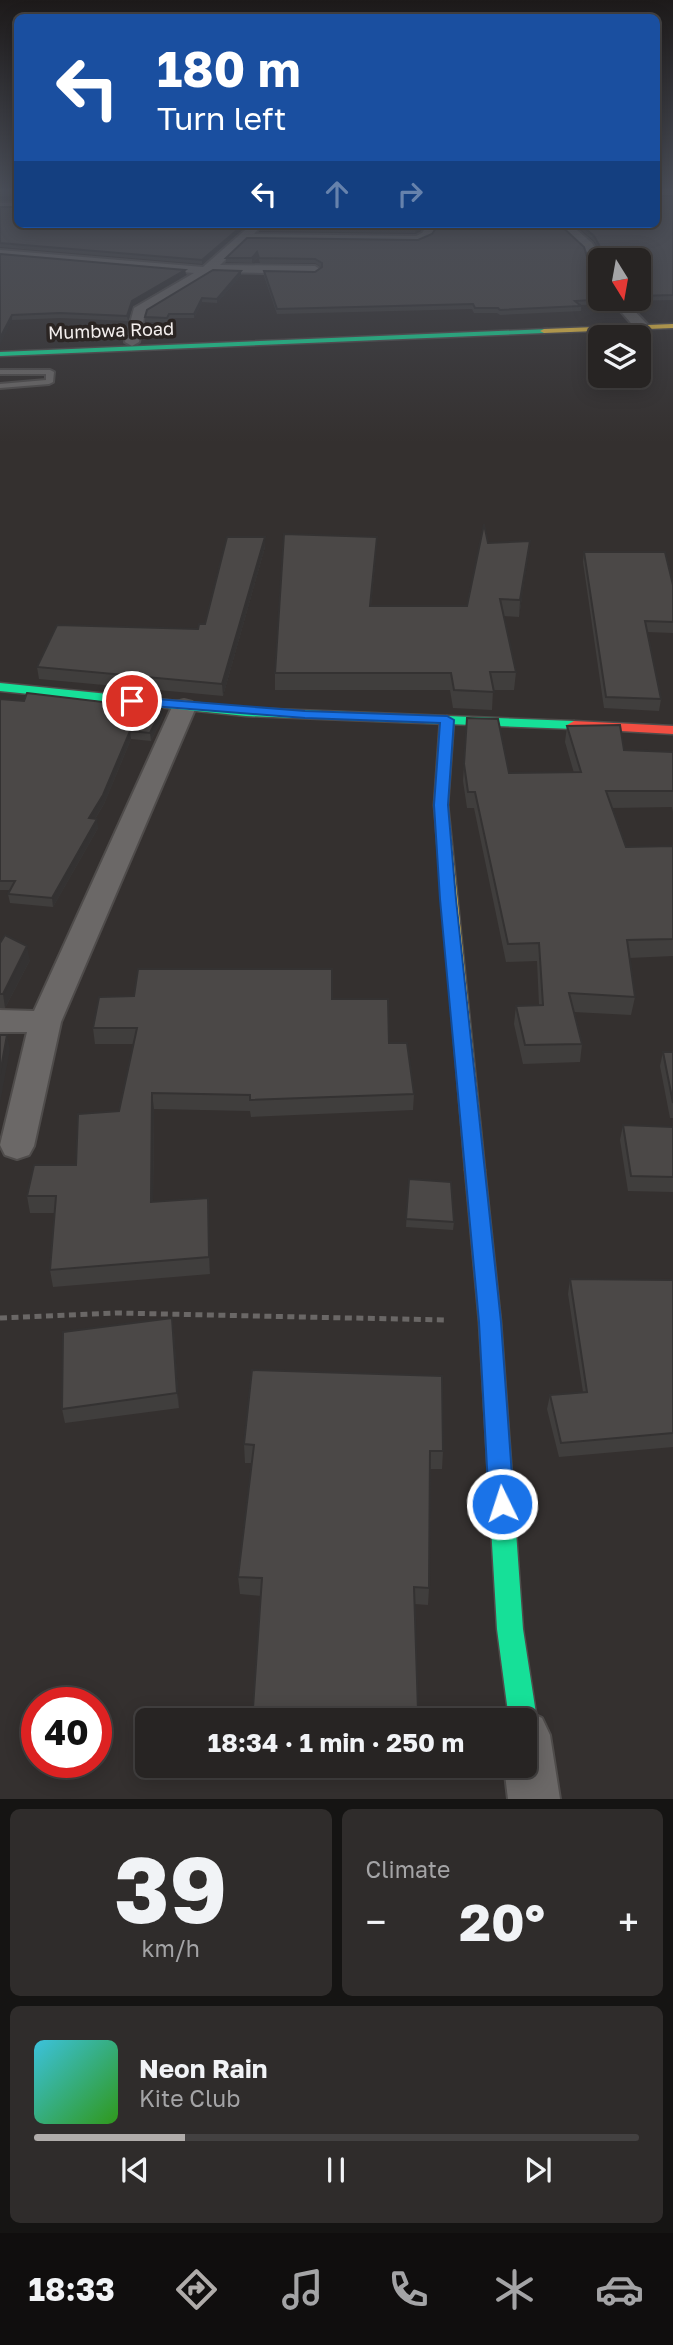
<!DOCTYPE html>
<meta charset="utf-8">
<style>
:root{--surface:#272423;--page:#2f2c2b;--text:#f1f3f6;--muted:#a4a4a6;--line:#434141;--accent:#b0acaa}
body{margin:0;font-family:"Golos Text",sans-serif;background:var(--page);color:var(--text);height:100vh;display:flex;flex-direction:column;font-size:26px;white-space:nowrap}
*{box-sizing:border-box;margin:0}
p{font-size:23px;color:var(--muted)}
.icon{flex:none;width:38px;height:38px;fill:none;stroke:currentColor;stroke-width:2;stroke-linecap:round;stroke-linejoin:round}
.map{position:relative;height:1799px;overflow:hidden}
.details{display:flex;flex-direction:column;gap:10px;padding:10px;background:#151413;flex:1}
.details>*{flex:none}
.guide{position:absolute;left:14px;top:14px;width:646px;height:214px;border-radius:10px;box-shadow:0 4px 18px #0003,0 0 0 2px var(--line);background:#1a4fa0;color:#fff;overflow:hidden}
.needle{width:46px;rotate:169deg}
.tools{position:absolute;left:588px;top:248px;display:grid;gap:14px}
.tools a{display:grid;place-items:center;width:63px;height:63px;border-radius:10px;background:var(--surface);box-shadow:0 4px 18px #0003,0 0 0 2px var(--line);font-size:35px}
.speed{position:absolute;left:21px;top:1687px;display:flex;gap:14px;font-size:35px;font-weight:700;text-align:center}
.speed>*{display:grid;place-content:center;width:91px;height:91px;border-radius:50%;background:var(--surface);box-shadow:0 4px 18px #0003,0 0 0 2px var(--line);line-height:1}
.speed .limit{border:10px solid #d22;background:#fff;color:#111}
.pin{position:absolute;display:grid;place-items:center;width:60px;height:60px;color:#fff;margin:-30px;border:4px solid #fff;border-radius:50%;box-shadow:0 2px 7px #0007}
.me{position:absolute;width:77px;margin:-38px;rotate:356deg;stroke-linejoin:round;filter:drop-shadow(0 0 5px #0008)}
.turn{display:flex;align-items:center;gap:24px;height:147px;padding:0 28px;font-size:32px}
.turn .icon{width:91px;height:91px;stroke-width:2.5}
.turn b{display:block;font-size:49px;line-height:60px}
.lanes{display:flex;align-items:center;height:66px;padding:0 28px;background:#0003;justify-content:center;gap:35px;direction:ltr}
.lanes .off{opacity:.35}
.big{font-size:52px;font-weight:700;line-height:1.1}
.details .widget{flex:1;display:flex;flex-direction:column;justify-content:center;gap:10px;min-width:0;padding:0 24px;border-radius:10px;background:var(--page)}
.details .dial{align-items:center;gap:0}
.dial b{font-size:91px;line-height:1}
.song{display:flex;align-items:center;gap:21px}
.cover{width:84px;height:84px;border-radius:10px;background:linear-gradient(135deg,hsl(190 70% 55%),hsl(110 70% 35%))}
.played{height:7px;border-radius:4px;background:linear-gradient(90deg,var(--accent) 25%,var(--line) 25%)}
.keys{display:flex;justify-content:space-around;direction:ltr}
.heat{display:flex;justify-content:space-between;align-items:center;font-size:38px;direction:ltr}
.details .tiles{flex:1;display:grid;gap:10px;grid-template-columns:1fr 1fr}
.widget:last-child{grid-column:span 2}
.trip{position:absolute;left:135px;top:1708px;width:402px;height:70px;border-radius:10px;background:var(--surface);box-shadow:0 4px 18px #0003,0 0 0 2px var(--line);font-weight:700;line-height:70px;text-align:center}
.tab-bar{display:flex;height:112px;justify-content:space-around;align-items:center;background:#100e0e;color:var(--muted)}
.tab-bar .icon{width:49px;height:49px}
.tab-bar .current{color:var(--accent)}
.tab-bar b{font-size:32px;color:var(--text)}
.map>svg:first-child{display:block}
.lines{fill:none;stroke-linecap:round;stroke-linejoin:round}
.lane-casing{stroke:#4f4c4b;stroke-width:4}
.street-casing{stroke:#4f4c4b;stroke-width:4}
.fast-casing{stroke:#4f4c4b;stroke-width:3}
.slow-casing{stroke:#4f4c4b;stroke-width:3}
.jam-casing{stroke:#4f4c4b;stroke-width:3}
.path{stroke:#6a6766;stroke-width:5;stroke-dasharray:7 4.5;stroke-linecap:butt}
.lane{fill:#6b6867;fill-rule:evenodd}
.street{fill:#6b6867;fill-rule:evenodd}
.fast{fill:#16e098;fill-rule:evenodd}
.slow{fill:#ffcf43;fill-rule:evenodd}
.jam{fill:#f24e42;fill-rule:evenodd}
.wall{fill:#403e3d}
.shaded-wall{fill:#343232}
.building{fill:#4b4847;stroke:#343232;stroke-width:2}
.route{fill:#1a73e8;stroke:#114b97;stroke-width:2}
.labels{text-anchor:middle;stroke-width:7;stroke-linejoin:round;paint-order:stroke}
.far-street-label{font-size:18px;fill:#f3eeed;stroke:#2b2523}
</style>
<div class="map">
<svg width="673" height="1799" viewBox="0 0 673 1799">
<rect width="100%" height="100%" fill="#34302f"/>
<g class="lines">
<g class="lane-casing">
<polygon id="lane" points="0,370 50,370 54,372 53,382 49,384 0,388 0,384 46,380 46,374 0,374"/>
</g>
<g class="street-casing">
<g id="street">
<rect x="656" y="192" width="17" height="6"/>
<rect x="0" y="203" width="18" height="6"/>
<polygon points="252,224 263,224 254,234 416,236 422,233 428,224 438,224 430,237 418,242 246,240 220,265 315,266 321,270 315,274 212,272 145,313 139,342 132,346 125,342 134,308 194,273 0,256 0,250 203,267"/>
<polygon points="558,224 570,224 592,243 601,259 600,281 594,277 586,250"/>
<polygon points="610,299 623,299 647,324 647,330 637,330"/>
<polygon points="184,700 192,702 196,707 61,1022 34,1146 29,1155 17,1159 5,1155 0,1145 27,1032 0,1032 0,1010 34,1011 172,707 176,702"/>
<polygon points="525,1710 542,1718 550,1735 560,1799 508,1799 504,1766 525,1766 525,1720 506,1720"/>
</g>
</g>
<g class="fast-casing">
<g id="fast">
<polygon points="547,329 544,333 0,356 0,352"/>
<polygon points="0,683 246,708 574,721 581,725 574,729 246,716 0,691"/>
<polygon points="475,1162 482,1165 485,1170 501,1322 523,1629 537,1720 533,1730 525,1733 525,1720 509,1720 497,1629 479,1322 465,1170 468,1165"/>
</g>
</g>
<g class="slow-casing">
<g id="slow">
<polygon points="673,324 673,328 544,333 540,331 544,329"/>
<polygon points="447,716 454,720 448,805 485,1170 482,1175 475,1178 468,1175 465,1170 434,805 440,720"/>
</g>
</g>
<g class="jam-casing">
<polygon id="jam" points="574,721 673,726 673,734 569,728 567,725"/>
</g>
<polyline class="path" points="0,1318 117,1313 444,1320"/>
<use href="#lane" class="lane"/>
<use href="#street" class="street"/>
<use href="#fast" class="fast"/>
<use href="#slow" class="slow"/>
<use href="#jam" class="jam"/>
</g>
<g class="wall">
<polygon points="0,191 18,191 18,200 0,201"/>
<polygon points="673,196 673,300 628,301 626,299 639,299 639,261 604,259 594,241 574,224 656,224"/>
<polygon points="0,207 18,224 249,224 202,264 0,247"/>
<polygon points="425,224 415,233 260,231 260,227"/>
<polygon points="432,234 600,299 609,299 608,301 607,301 606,304 581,305 581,311 500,315 497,313 474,313 472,309 277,314 264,276 264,271 315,272 322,268 315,263 260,263 258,257 252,263 226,262 226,258 247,238 418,240"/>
<polygon points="0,254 185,270 186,275 133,306 128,321 60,318 12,320"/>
<polygon points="241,275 217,303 202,302 194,318 170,318 167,322 146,322 145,317"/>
<polygon points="265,537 265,547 223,696 39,679 37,667 198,629 205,624"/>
<polygon points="377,537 376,553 371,606 467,606 488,543 530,541 519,617 504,616 516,672 514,690 493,690 492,710 453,708 450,690 275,690 275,673"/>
<polygon points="584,552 673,585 673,633 647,632 661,699 659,711 604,708 583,562"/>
<polygon points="0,699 163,717 151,741 131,739 104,804 95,819 98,828 53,907 10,903 8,894 10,890 0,890"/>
<polygon points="467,718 509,773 574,773 565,742 567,726 624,750 673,752 673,812 672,807 612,808 626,847 673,846 673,956 629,958 635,997 631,1015 574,1012 582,1044 580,1062 523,1064 514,1024 516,1006 539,1005 537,961 506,962 474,808 467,808 463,781"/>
<polygon points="0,943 30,960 5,1008 0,1008"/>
<polygon points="332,999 389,1043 414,1094 413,1110 251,1117 250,1111 154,1109 153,1202 208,1198 210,1274 53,1287 50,1270 55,1213 30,1213 27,1196 76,1165 119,1111 133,1044 95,1044 93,1028"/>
<polygon points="663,1052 673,1052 673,1118 670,1118 660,1066"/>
<polygon points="623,1125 673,1127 673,1192 628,1191 620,1140"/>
<polygon points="409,1179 454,1222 453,1230 406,1227"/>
<polygon points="570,1279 673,1280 673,1447 559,1457 547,1409 550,1395 583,1392 568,1294"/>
<polygon points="174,1332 179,1408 65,1423 62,1409"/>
<polygon points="244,1444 443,1451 442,1469 430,1469 429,1588 428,1605 415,1604 418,1711 418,1720 254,1720 253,1708 261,1596 240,1594 238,1577 252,1463 245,1463"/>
</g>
<g class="shaded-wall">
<polygon points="244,224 249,224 202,264 202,260"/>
<polygon points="421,224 425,224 415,233 416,229"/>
<polygon points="257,252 258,257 252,263 252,258"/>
<polygon points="185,270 186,275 133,306 128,321 127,316 132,301"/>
<polygon points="241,271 241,275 217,303 217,299"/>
<polygon points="202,298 202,302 194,318 194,314"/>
<polygon points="12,315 12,320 0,345 0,338"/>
<polygon points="265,537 265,547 223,696 222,684"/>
<polygon points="377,537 376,553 369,623 370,606"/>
<polygon points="530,541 528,557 519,617 520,600"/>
<polygon points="162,709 163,717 151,741 150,733"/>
<polygon points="130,731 131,739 104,804 90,827 89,818"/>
<polygon points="97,819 98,828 53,907 52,898"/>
<polygon points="27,946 30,960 5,1008 3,994"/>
<polygon points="7,1035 10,1049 0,1103 0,1074"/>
<polygon points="152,1093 154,1109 153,1219 151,1202"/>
<polygon points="208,1198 209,1214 210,1274 209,1257"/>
<polygon points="172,1318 174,1332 179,1408 177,1393"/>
</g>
<g class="building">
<polygon points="0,191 18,191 18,196 0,197"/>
<polygon points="656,196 673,196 673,295 639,296 639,261 604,261 604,254 594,236 580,224 656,224"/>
<polygon points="0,207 18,207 18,224 244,224 202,260 0,243"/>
<polygon points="261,224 421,224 416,229 260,227"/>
<polygon points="439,224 559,224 584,247 592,273 600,277 600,299 605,299 575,301 581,306 500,310 498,308 475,308 473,304 277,309 264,271 315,272 322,267 322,263 315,259 259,258 257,252 252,258 226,258 247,238 418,240 432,234"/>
<polygon points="0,254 185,270 132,301 127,316 60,313 12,315 0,338"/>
<polygon points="213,270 241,271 217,299 202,298 194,314 169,314 167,318 145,317 147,310"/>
<polygon points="484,524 488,543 530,541 520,600 500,599 516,672 490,672 494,692 454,690 451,673 275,673 284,534 377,537 370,606 467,606"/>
<polygon points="227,537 265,537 222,684 37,667 57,625 198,629 199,624 205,624"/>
<polygon points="584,552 665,552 673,585 673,622 645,621 661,699 606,697"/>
<polygon points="27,693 162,709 150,733 130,731 103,795 89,818 97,819 52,898 8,894 15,881 0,881 0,699 24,701"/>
<polygon points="467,718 498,719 509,773 581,772 567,726 620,725 624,750 673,752 673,791 606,791 626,847 673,846 673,939 627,940 635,997 569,993 582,1044 525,1045 516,1006 543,1005 539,943 508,944 475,792 468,792 464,764"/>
<polygon points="5,935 27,946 3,994 0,994 0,943"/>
<polygon points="138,969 332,969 332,999 388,999 389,1043 407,1043 414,1094 250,1100 250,1095 152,1093 151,1202 208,1198 209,1257 50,1270 56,1196 27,1196 34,1165 76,1165 78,1114 119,1111 137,1028 93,1028 99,997 134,996"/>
<polygon points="0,1035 7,1035 0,1074"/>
<polygon points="663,1052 673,1052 673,1103"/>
<polygon points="623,1125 673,1127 673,1177 631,1176"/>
<polygon points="409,1179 451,1182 454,1222 406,1219"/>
<polygon points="570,1279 673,1280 673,1433 561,1443 550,1395 587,1392"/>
<polygon points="172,1318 177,1393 62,1409 63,1332"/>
<polygon points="252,1370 442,1376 443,1451 430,1451 429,1588 414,1587 418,1711 253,1708 262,1578 238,1577 254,1445 244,1444"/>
</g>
<linearGradient id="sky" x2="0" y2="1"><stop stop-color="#1d1a1a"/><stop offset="0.43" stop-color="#4a4e58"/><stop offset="1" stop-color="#4a4e58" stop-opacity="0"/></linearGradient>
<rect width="673" height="443" fill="url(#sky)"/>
<polygon class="route" points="132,697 305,711 447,716 454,720 448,805 456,899 501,1322 514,1504 510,1513 502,1516 493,1513 489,1504 479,1322 440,899 434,805 440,723 305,718 127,704 125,701"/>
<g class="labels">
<g class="far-street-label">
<text transform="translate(111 331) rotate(-2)" y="6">Mumbwa Road</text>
</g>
</g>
</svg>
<div class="tools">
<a><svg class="needle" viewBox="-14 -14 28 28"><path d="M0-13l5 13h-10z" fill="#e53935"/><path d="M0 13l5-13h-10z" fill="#a4a4a6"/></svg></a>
<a><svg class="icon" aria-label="layers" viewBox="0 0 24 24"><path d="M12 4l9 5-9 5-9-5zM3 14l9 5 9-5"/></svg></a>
</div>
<div class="speed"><div class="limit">40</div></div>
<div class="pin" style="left:132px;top:701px;background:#d93025"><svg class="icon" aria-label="arrive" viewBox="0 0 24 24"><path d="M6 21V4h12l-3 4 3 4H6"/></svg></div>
<svg class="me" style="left:502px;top:1504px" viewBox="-20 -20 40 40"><circle r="17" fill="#1a73e8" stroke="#fff" stroke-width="3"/><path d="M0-11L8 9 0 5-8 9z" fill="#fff"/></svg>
<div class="trip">18:34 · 1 min · 250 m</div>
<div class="guide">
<div class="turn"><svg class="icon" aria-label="left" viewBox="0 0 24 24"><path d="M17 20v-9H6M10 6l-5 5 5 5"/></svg><div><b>180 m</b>Turn left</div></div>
<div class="lanes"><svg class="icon" aria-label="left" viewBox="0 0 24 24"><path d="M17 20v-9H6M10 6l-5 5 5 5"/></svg><svg class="icon off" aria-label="ahead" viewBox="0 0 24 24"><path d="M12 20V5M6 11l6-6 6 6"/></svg><svg class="icon off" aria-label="right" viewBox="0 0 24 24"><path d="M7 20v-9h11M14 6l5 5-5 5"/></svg></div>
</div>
</div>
<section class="details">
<div class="tiles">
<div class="widget dial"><b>39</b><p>km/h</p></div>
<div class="widget"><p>Climate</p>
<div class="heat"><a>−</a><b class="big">20°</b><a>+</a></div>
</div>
<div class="widget">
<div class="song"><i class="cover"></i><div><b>Neon Rain</b><p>Kite Club</p></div></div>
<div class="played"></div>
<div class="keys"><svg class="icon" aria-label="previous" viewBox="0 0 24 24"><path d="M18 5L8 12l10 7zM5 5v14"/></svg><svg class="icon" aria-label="pause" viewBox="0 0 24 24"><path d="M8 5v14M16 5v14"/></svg><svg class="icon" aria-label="next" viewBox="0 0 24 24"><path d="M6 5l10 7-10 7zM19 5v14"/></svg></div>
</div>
</div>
</section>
<nav class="tab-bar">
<b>18:33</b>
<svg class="icon current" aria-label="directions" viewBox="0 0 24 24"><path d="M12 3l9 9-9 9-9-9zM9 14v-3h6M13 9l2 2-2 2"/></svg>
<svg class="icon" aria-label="music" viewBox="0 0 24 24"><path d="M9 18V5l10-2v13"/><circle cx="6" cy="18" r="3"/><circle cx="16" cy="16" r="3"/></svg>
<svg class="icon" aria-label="phone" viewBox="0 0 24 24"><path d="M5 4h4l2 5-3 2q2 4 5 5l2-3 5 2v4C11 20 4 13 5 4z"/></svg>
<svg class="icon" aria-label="climate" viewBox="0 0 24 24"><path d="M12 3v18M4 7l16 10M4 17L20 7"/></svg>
<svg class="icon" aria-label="car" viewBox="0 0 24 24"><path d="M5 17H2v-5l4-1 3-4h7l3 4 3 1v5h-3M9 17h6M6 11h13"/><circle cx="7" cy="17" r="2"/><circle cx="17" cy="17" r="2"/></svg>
</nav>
